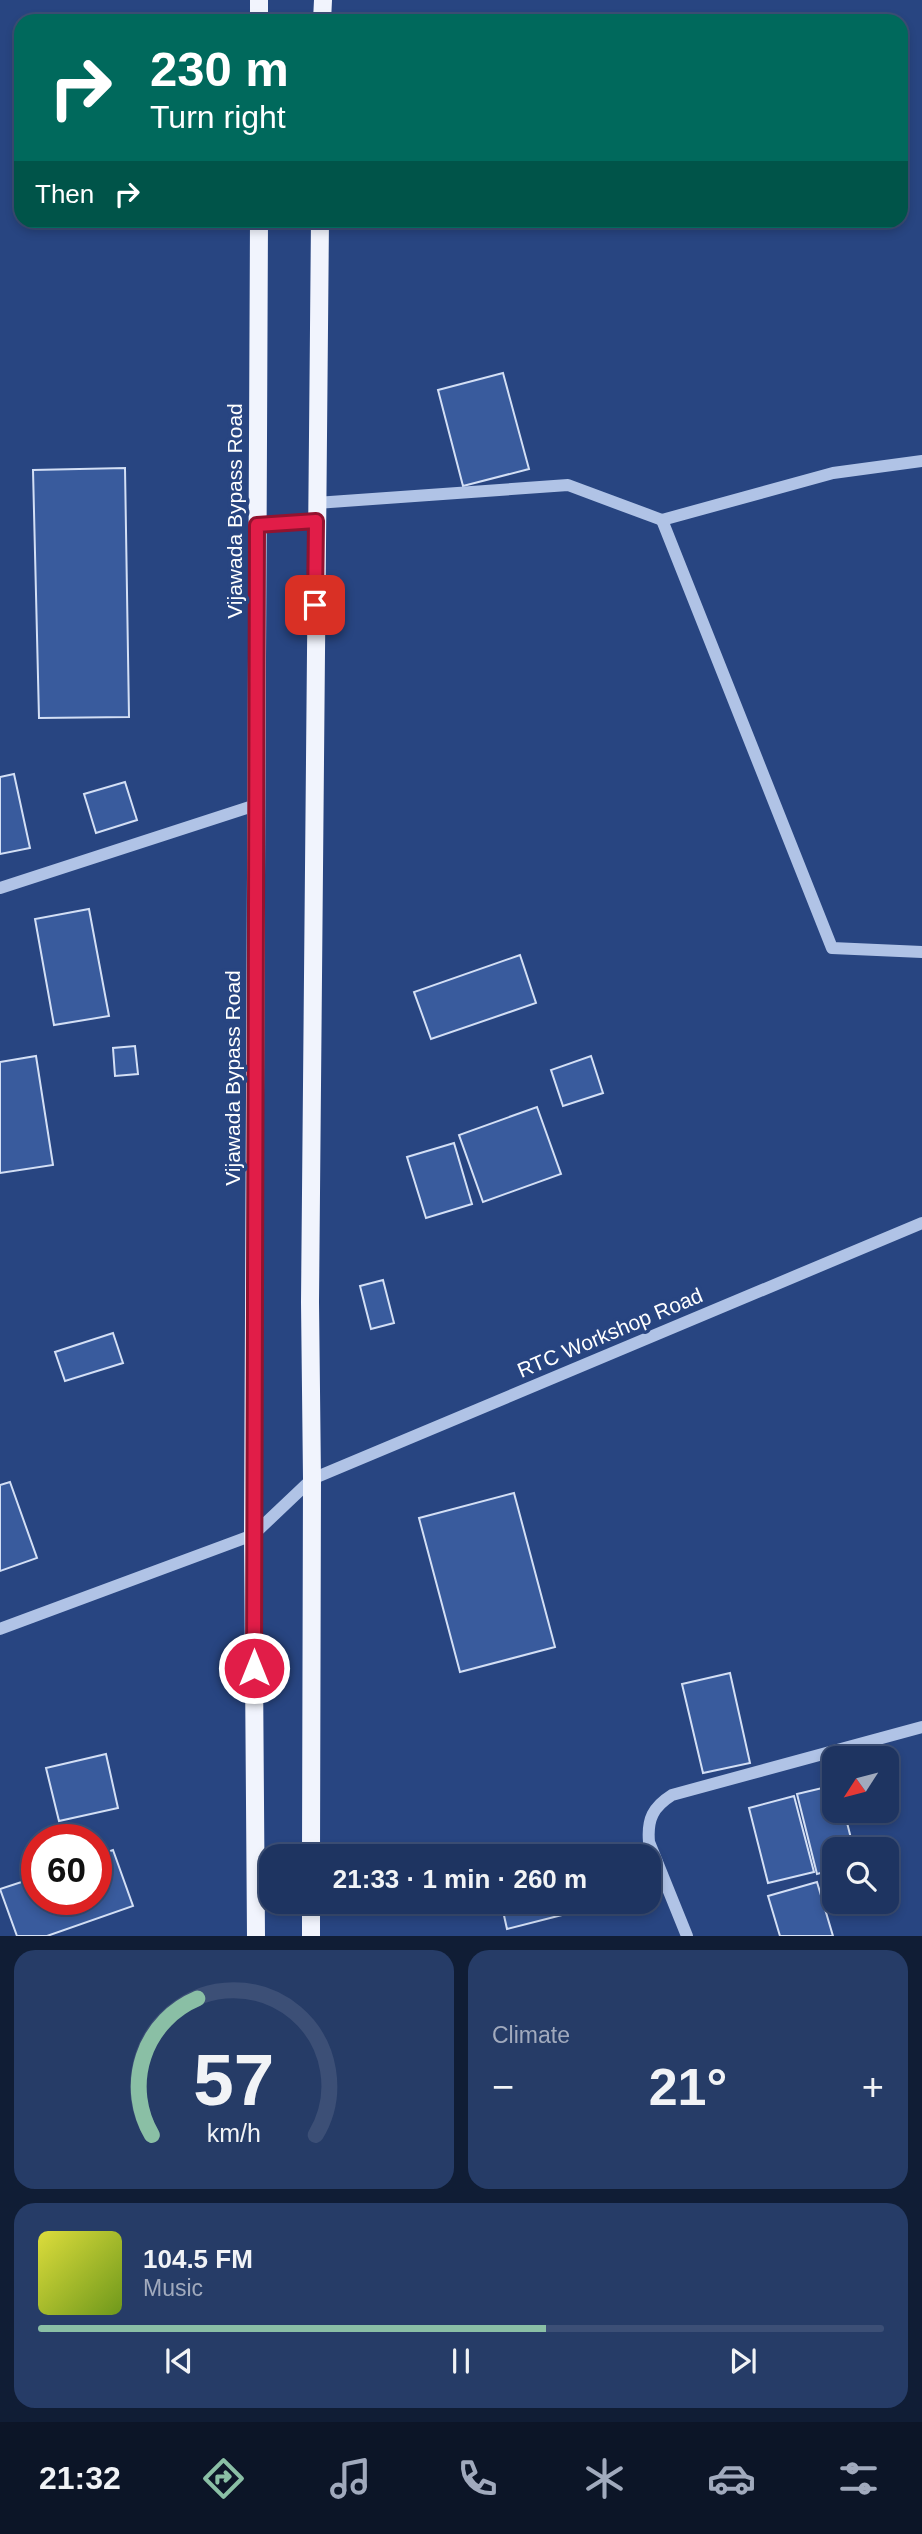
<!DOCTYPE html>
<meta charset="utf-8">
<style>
:root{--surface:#1e3461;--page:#263c67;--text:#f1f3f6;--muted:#a1aabd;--line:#3c4f76;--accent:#8abfa5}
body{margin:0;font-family:Helvetica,sans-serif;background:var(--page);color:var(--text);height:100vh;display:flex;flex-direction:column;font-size:26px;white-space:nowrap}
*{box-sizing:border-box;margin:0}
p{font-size:23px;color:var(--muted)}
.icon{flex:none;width:38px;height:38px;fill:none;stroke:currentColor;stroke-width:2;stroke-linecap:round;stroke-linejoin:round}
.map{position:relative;height:1936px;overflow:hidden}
.details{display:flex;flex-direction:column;gap:14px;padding:14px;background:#101d35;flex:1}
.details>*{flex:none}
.guide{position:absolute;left:14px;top:14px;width:894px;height:214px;border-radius:21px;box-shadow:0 4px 10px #0003,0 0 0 2px var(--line);background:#00695c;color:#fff;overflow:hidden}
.needle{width:46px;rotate:234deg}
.controls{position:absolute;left:822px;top:1746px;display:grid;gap:14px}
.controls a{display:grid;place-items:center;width:77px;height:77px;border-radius:14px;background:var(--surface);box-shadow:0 4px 10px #0003,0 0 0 2px var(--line);font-size:35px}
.speed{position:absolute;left:21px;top:1824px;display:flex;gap:14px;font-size:35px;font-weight:700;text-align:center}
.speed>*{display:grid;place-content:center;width:91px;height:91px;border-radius:50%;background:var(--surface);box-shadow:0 4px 10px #0003,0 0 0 2px var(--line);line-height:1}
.speed .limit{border:10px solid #d22;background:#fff;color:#111}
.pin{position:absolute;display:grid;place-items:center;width:60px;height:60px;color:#fff;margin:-30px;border-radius:14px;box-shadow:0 4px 10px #0006}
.me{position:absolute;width:77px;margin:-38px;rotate:0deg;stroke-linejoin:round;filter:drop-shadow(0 0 5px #0008)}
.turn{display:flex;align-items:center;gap:24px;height:147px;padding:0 21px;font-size:32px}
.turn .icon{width:91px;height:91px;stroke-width:2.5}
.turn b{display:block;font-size:49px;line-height:60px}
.then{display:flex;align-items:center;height:66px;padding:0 21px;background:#0003;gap:14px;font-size:26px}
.big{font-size:52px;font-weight:700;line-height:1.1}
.details .card{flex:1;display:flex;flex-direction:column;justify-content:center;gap:10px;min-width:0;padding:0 24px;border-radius:21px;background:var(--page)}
.details .dial{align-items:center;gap:0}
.dial svg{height:182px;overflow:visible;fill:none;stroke:var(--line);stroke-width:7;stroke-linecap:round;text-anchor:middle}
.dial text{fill:var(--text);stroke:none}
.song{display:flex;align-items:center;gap:21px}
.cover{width:84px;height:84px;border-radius:10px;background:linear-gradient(135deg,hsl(60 70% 55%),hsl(80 70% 35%))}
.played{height:7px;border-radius:4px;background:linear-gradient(90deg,var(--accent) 60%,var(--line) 60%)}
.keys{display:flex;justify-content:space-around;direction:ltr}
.heat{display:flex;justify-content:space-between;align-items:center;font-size:38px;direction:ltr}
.details .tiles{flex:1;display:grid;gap:14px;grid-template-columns:1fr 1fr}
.card:last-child{grid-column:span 2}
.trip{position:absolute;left:259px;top:1844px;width:402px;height:70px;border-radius:21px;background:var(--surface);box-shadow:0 4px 10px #0003,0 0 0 2px var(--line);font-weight:700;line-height:70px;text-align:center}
.tabs{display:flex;height:112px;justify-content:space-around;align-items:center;background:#0c1527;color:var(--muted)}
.tabs .icon{width:49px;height:49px}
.tabs .current{color:var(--accent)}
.tabs b{font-size:32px;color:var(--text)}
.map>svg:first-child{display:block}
.building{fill:#395b9d;stroke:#d3dff5;stroke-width:2}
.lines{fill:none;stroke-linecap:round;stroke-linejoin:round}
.minor{stroke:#b0c3e6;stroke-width:12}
.major{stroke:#f1f4fd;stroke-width:18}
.route-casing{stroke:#92132f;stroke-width:18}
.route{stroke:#e11d48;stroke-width:12}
.labels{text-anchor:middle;stroke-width:7;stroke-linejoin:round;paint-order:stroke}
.street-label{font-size:21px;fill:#fff;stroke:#284581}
</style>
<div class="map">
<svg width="922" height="1936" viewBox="0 0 922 1936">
<rect width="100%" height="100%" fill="#284581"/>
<g class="building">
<polygon points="503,373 529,469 463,486 438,390"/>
<polygon points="125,468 129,717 39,718 33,470"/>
<polygon points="14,774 30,848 0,854 0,777"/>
<polygon points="125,782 137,820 96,833 84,794"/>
<polygon points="89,909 109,1016 54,1025 35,919"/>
<polygon points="520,955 536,1003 431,1039 414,992"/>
<polygon points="135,1046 138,1074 115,1076 113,1048"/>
<polygon points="36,1056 53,1165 0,1173 0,1062"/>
<polygon points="591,1056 603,1093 563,1106 551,1070"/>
<polygon points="537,1107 561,1174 483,1202 459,1135"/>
<polygon points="454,1143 472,1204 426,1218 407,1157"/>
<polygon points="383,1280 394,1323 371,1329 360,1286"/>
<polygon points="113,1333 123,1363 65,1381 55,1352"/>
<polygon points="10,1482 37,1558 0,1571 0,1485"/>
<polygon points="514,1493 555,1647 460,1672 419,1518"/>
<polygon points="730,1673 750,1763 703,1773 682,1684"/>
<polygon points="106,1754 118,1808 59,1821 46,1768"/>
<polygon points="835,1785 835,1811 844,1811 854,1850 835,1850 835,1869 817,1874 797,1794"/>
<polygon points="794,1796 814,1872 768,1883 749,1808"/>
<polygon points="113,1850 133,1906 47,1936 17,1936 0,1889 37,1877 37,1899 96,1899 96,1856"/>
<polygon points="817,1882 833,1936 780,1936 768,1896"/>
<polygon points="501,1902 558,1902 562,1915 507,1929"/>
</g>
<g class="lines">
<g class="minor">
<polyline points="316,503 568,485 662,520 833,473 922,461"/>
<polyline points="662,520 832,948 922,952"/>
<polyline points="257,525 316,521"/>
<polyline points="0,888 256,805"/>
<polyline points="0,1629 253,1535 312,1479 922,1223"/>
<path d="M687 1936 649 1842C647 1819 653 1807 672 1795L922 1727"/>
</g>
<g class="major">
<polyline points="259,21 259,0"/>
<polyline points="322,21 323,0"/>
<polyline points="311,1857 312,1479 310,1302 320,220"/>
<polyline points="256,1936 253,1535 259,220"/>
<polyline points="311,1936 311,1902"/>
</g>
</g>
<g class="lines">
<g class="route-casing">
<polyline id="route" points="254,1668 257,525 316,521 315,605"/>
</g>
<use href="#route" class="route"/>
</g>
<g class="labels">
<g class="street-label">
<text transform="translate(235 511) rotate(-90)" y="7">Vijawada Bypass Road</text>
<text transform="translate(233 1078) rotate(-90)" y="7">Vijawada Bypass Road</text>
<text transform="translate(610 1333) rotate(-23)" y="7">RTC Workshop Road</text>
</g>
</g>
</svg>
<div class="controls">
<a><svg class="needle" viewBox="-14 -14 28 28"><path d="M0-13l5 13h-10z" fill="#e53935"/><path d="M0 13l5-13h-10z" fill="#a1aabd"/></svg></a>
<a><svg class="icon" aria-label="search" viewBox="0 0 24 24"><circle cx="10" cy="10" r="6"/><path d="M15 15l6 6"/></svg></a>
</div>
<div class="speed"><div class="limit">60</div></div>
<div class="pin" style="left:315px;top:605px;background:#d93025"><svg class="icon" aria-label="arrive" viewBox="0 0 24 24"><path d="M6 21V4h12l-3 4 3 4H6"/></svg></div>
<svg class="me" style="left:254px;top:1668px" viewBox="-20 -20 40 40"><circle r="17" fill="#e11d48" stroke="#fff" stroke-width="3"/><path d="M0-11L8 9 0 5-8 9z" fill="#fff"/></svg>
<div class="trip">21:33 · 1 min · 260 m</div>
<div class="guide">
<div class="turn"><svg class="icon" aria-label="right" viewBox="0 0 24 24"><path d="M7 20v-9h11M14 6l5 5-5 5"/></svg><div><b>230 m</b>Turn right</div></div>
<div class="then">Then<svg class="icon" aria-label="right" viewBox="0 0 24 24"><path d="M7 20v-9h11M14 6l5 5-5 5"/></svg></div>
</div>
</div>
<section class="details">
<div class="tiles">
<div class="card dial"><svg viewBox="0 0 100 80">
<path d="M14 69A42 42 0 1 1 86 69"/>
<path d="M14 69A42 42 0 0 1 34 9" stroke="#8abfa5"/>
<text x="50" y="56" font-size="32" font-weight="700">57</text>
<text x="50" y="72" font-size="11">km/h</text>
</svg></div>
<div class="card"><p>Climate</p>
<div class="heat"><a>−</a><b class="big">21°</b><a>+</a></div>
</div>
<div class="card">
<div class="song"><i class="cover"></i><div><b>104.5 FM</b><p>Music</p></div></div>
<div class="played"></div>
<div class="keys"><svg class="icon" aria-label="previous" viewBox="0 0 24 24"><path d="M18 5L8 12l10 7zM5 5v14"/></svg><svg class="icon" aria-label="pause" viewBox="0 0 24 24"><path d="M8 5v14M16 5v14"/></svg><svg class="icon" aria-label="next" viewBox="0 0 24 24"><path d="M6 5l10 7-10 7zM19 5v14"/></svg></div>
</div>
</div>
</section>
<nav class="tabs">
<b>21:32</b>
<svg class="icon current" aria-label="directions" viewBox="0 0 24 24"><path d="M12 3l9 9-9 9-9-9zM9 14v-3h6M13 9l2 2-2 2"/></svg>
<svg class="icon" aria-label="music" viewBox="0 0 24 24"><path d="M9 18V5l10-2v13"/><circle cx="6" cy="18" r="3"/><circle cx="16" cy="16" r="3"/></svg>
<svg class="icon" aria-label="phone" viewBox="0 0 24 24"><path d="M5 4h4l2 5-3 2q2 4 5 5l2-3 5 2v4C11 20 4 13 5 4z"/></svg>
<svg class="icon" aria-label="climate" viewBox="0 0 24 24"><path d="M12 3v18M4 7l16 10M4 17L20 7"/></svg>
<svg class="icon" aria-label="car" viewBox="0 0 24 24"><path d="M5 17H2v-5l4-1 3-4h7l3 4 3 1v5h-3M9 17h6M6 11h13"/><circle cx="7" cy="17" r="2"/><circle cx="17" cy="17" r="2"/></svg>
<svg class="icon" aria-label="filters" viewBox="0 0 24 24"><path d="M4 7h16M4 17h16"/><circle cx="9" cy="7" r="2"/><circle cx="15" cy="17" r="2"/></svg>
</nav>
